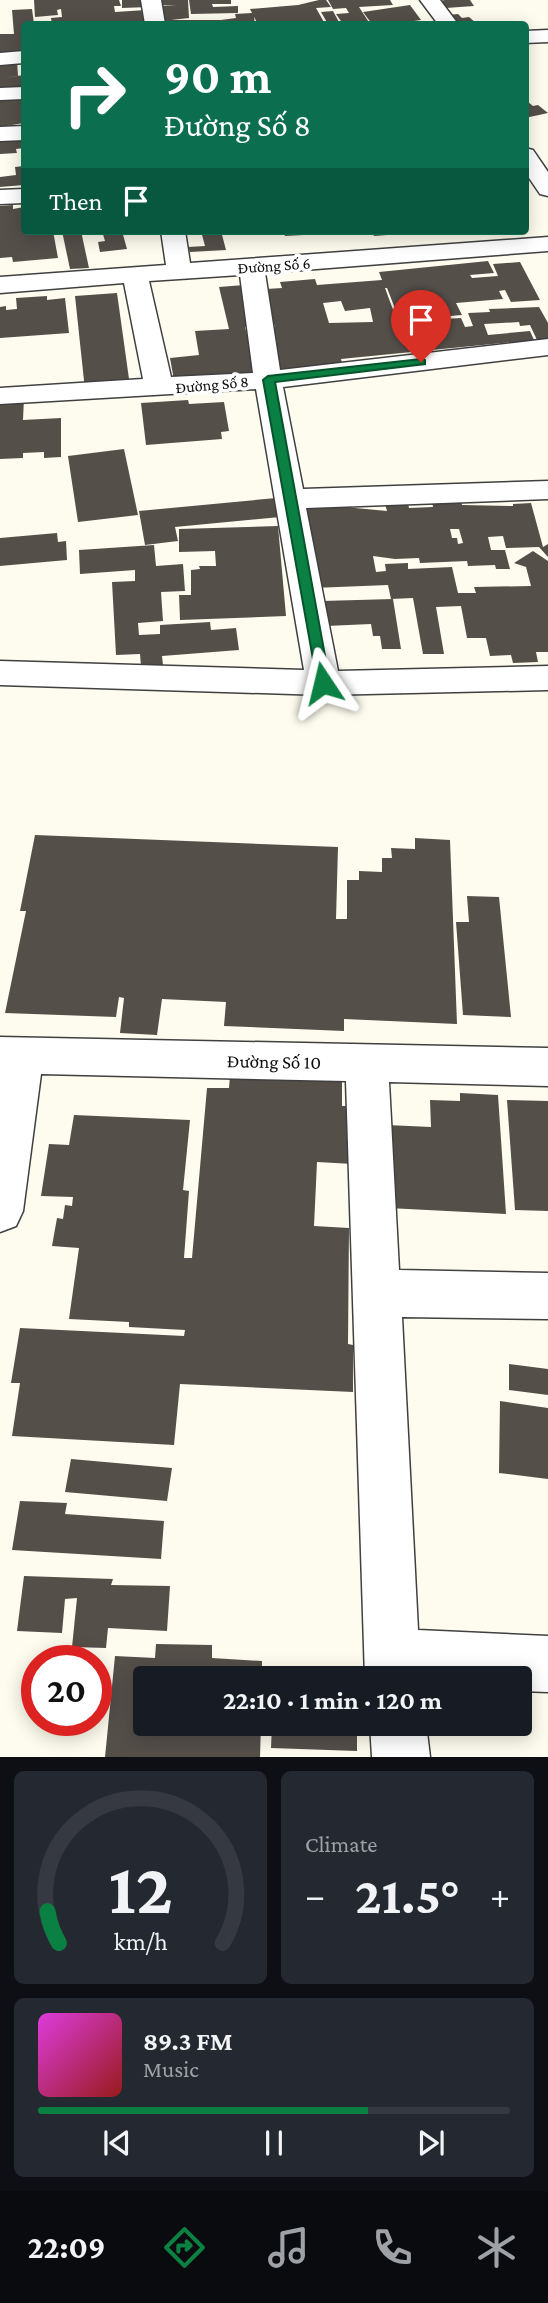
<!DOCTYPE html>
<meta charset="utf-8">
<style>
:root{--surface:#171b24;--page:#242831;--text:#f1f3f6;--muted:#9ea1a6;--line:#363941;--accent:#0b8043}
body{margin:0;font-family:"Crimson Pro",serif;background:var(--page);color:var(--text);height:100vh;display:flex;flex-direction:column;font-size:26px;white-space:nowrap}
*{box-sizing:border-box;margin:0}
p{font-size:23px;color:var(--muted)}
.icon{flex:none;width:38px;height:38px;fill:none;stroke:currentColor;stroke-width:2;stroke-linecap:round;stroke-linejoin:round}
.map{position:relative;height:1757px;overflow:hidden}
.drawer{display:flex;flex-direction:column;gap:14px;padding:14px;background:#0d0f14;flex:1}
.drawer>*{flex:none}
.banner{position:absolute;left:21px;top:21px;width:508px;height:214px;border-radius:7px;box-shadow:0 4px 18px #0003;background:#0b6e4f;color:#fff;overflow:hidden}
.speed{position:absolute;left:21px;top:1645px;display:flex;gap:14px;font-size:35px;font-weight:700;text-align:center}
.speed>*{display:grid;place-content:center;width:91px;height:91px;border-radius:50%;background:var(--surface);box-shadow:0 4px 18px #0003;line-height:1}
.speed .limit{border:10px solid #d22;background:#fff;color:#111}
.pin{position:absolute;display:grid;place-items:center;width:60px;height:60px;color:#fff;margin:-72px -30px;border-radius:50% 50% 50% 0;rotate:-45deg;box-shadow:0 0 7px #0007}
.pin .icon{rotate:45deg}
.me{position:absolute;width:77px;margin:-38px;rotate:350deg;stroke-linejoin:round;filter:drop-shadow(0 0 5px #0008)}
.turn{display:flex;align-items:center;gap:24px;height:147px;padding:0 28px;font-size:32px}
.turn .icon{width:91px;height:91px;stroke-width:2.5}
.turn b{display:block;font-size:49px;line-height:60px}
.then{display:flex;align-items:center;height:66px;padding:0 28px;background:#0003;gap:14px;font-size:26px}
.big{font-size:52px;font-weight:700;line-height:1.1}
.drawer .widget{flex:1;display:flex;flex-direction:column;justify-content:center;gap:10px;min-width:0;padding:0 24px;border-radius:10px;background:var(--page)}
.drawer .dial{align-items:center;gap:0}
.dial svg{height:182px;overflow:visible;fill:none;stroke:var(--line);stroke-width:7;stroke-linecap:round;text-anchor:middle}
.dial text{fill:var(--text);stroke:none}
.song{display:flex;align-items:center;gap:21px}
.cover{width:84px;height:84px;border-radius:10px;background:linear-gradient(135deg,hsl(300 70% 55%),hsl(0 70% 35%))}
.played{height:7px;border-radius:4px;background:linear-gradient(90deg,var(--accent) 70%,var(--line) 70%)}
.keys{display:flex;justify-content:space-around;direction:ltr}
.heat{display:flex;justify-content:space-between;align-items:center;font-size:38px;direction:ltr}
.drawer .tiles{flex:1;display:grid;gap:14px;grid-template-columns:1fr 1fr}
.widget:last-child{grid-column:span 2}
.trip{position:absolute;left:133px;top:1666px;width:399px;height:70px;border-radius:7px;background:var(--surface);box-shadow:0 4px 18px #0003;font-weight:700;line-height:70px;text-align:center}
.dock{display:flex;height:112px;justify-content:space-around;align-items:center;background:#090b0e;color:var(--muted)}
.dock .icon{width:49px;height:49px}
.dock .active{color:var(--accent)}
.dock b{font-size:32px;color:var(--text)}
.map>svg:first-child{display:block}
.building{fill:#554f4a;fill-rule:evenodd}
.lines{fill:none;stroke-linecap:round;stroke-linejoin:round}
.minor-casing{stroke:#404040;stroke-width:3}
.minor{fill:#fff;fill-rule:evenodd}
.route{fill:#0b8043;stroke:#07532c;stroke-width:2}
.labels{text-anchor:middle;stroke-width:7;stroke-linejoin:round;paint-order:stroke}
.far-street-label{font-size:16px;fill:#0d0d0d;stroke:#fff}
.street-label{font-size:19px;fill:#0d0d0d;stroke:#fff}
</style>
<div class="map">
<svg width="548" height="1757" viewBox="0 0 548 1757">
<rect width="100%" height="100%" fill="#fefcee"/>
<g class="building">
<polygon points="34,0 119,0 121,6 114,6 115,12 146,10 147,16 143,16 145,24 52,24 51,18 62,17 61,9 57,10 58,15 35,17"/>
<polygon points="122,0 149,0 149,7 122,8"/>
<polygon points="162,0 188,0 189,18 171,20 221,20 236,18 235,14 252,13 250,9 298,5 319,0 326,0 331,7 316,8 325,24 258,24 254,17 255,24 158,24 155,6 177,5 162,5"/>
<polygon points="189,0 231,0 231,4 212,4 213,7 238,6 238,13 191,14"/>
<polygon points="328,0 390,0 393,5 359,7 370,24 343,24 336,14 349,13 346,8 333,9"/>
<polygon points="445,0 470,0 474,6 446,8 439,1"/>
<polygon points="410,5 421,20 407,22 409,24 372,24 363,12"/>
<polygon points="32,9 34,24 24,24 24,51 0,53 0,34 14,34 12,10"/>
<polygon points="333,11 340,24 328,24 321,12"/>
<polygon points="458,14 462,18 469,17 476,23 458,24 448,15"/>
<polygon points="17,60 18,76 3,78 24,75 24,91 0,89 0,61"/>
<polygon points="0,96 24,98 24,123 0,127"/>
<polygon points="528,102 533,106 538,105 548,113 525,118 525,103"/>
<polygon points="24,129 24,148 16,149 17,153 0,154 0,141 10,141 10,130"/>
<polygon points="24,166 24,185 0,187 0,177 16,175 15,167"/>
<polygon points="13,205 13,209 24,207 24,231 53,231 58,258 13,262 12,257 0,258 0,206"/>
<polygon points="62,231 81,231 89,268 70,269"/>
<polygon points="102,231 122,231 127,249 100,252 98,242 105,241"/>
<polygon points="201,231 221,231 226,250 190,252 188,247 205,246"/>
<polygon points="283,231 322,231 323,234 285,236"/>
<polygon points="372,231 414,231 414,233 374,236"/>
<path d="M488 261 494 273 470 275 472 278 498 276 493 264 520 262 540 300 511 302 505 290 499 291 503 299 456 303 462 315 426 318 427 320 461 318 465 327 473 326 468 313 490 312 489 309 539 307 548 323V339L537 340 530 325 520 326 519 322 484 324 488 335 530 331 534 340 341 359 342 363 324 365 326 367 270 372 258 328 275 327 270 311 251 290 282 288 280 282 315 279 317 285 382 280 379 272ZM385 288H387L405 334H402ZM341 301 345 311 370 308 373 322 329 323 323 303Z"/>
<polygon points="244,285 255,326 245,327 251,351 265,374 175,386 170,358 199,355 195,331 229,329 219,287"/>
<polygon points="117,293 130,386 85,390 75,296"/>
<polygon points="47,296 47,300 65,298 69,333 0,338 0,307 6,306 6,310 17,309 16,298"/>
<polygon points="24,398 23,420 61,418 61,457 44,458 44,452 23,453 23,458 0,459 0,399"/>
<polygon points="188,400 189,404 224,402 229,431 221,432 222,439 146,445 141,403"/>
<polygon points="124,449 138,515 78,522 68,456"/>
<path d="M460 494 462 505 513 506V504L531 503 543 547 548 544V557L539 547 506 548 503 536 488 537 491 550H505L510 569H496L495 565 468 566 467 561 420 563 419 558 395 559 373 556 376 572 386 571 385 564 408 563V569L452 567 458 593H476L474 587 531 586 526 567 514 563 533 551 548 561V652H536L538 662 513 663 511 655 490 656 486 638H467L461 606 436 607 444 654H423L413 598 391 599 388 585 313 588 318 574 316 557 300 558 297 523H312L294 521 292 502 387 511 385 504 408 503 409 508 433 507 431 496ZM450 529H459L463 543 458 544 457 538H452Z"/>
<polygon points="276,498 280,517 175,527 178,541 145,545 139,511"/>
<polygon points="278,526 286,616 180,620 179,595 191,595 191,570 200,569 199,566 216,566 215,551 179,552 179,529"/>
<polygon points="57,533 58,542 66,541 67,560 0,566 0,538"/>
<polygon points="154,545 156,566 183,564 185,591 161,592 163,621 138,623 139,635 160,634 160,625 210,622 211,630 236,628 239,650 162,656 163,665 141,666 140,654 116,655 112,582 135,581 135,570 80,574 79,550"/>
<polygon points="393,599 401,649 382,649 380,636 373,636 371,624 326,626 322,601"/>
<polygon points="35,835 338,847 336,919 347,919 347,880 359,880 359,871 382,872 382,858 392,858 391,848 415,849 415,838 450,840 457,1024 344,1019 344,1031 224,1026 226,1002 162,999 157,1035 120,1033 124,998 119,997 116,1017 5,1013 26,911 20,911"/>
<polygon points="467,896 499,897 511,1017 463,1015 456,922 469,922"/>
<polygon points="230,1076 342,1081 342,1106 355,1106 353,1164 317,1162 314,1226 349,1228 348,1344 353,1345 353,1392 180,1384 174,1445 12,1436 20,1383 11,1383 20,1328 184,1336 185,1330 129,1327 129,1322 69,1319 79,1248 52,1246 57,1218 63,1219 65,1205 72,1206 73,1197 41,1196 49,1144 69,1145 74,1115 190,1120 183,1190 189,1191 184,1258 192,1258 207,1088 229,1088"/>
<polygon points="460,1093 498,1095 506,1214 388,1208 387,1125 431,1127 430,1100 460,1101"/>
<polygon points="507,1100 548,1101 548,1211 515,1210"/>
<polygon points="509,1364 548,1369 548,1395 509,1390"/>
<polygon points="500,1401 548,1408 548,1479 499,1473"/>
<polygon points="71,1459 172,1468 167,1501 65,1492"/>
<polygon points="20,1501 67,1503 65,1514 164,1521 161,1559 12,1550"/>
<polygon points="24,1576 113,1579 111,1585 170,1586 167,1631 108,1628 106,1648 72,1647 77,1598 65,1599 62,1633 17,1631"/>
<polygon points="156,1644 212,1645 212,1658 262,1661 262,1678 145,1678 145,1724 261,1724 260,1757 105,1757 115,1656 155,1658"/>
<polygon points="273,1673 346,1676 346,1678 273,1678"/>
<polygon points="272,1724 357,1724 357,1751 271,1748"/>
</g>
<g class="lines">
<g class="minor-casing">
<g id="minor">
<polygon points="141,0 161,0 165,24 145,24"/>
<polygon points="420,0 440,0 458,24 438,24"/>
<polygon points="548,30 548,42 525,43 525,31"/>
<polygon points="24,51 24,63 0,65 0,53"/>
<polygon points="24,87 24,99 0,100 0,88"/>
<polygon points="24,126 24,140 0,141 0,127"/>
<polygon points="525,148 533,150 548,172 548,196 540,194 525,172"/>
<polygon points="24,189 24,203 0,204 0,190"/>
<path d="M161 231H185L190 263 548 237V251L265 273 280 370 548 339V355L283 387 303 489 548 481V499L306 508 338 671 548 666V690L323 695 0 685V661L304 670 256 389 0 404V388L143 379 124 283 0 293V277L166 265ZM240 275 253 373 171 377 149 281Z"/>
<polygon points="0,1037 548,1048 548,1086 389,1082 399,1270 548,1273 548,1319 402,1317 418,1630 548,1636 548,1692 520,1691 520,1678 365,1678 346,1081 41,1074 23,1211 16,1226 0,1232"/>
<polygon points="370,1724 426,1724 430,1757 372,1757"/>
</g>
</g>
<use href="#minor" class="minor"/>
</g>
<polygon class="route" points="421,359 425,360 425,364 275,382 330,683 323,688 318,687 263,380 268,376"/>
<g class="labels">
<g class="far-street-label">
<text transform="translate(274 265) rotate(-4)" y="6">Đường Số 6</text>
<text transform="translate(212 384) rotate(-5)" y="6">Đường Số 8</text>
</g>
<g class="street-label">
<text transform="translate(274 1061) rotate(1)" y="7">Đường Số 10</text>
</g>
</g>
</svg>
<div class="speed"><div class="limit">20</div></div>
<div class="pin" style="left:421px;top:362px;background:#d93025"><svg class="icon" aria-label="arrive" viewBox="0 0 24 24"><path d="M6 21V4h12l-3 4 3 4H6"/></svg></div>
<svg class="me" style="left:323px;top:683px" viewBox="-20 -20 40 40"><path d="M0-17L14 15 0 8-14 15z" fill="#0b8043" stroke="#fff" stroke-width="4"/></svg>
<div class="trip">22:10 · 1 min · 120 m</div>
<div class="banner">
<div class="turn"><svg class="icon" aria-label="right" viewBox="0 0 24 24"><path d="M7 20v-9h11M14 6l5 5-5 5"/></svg><div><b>90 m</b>Đường Số 8</div></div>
<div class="then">Then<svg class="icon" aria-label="arrive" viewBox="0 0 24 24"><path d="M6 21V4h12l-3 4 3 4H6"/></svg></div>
</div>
</div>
<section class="drawer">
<div class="tiles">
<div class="widget dial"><svg viewBox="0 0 100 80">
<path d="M14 69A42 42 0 1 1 86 69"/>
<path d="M14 69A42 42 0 0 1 9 55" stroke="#0b8043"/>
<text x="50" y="56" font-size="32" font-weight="700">12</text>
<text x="50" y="72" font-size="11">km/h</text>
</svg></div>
<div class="widget"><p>Climate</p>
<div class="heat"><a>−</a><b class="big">21.5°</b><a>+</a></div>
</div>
<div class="widget">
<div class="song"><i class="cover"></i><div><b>89.3 FM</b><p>Music</p></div></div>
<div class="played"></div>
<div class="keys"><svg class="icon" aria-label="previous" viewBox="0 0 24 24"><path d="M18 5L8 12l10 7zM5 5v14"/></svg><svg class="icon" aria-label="pause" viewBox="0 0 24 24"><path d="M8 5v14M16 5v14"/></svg><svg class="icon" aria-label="next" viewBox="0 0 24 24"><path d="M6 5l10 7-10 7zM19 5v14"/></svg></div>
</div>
</div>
</section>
<nav class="dock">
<b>22:09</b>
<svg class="icon active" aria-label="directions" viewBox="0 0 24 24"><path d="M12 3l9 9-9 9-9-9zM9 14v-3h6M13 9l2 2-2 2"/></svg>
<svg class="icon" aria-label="music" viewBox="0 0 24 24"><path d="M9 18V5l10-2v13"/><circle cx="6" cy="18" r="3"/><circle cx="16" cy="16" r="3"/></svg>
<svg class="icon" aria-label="phone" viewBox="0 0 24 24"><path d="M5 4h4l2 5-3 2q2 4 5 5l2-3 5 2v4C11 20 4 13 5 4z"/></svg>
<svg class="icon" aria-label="climate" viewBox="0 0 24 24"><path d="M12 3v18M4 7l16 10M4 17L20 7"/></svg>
</nav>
